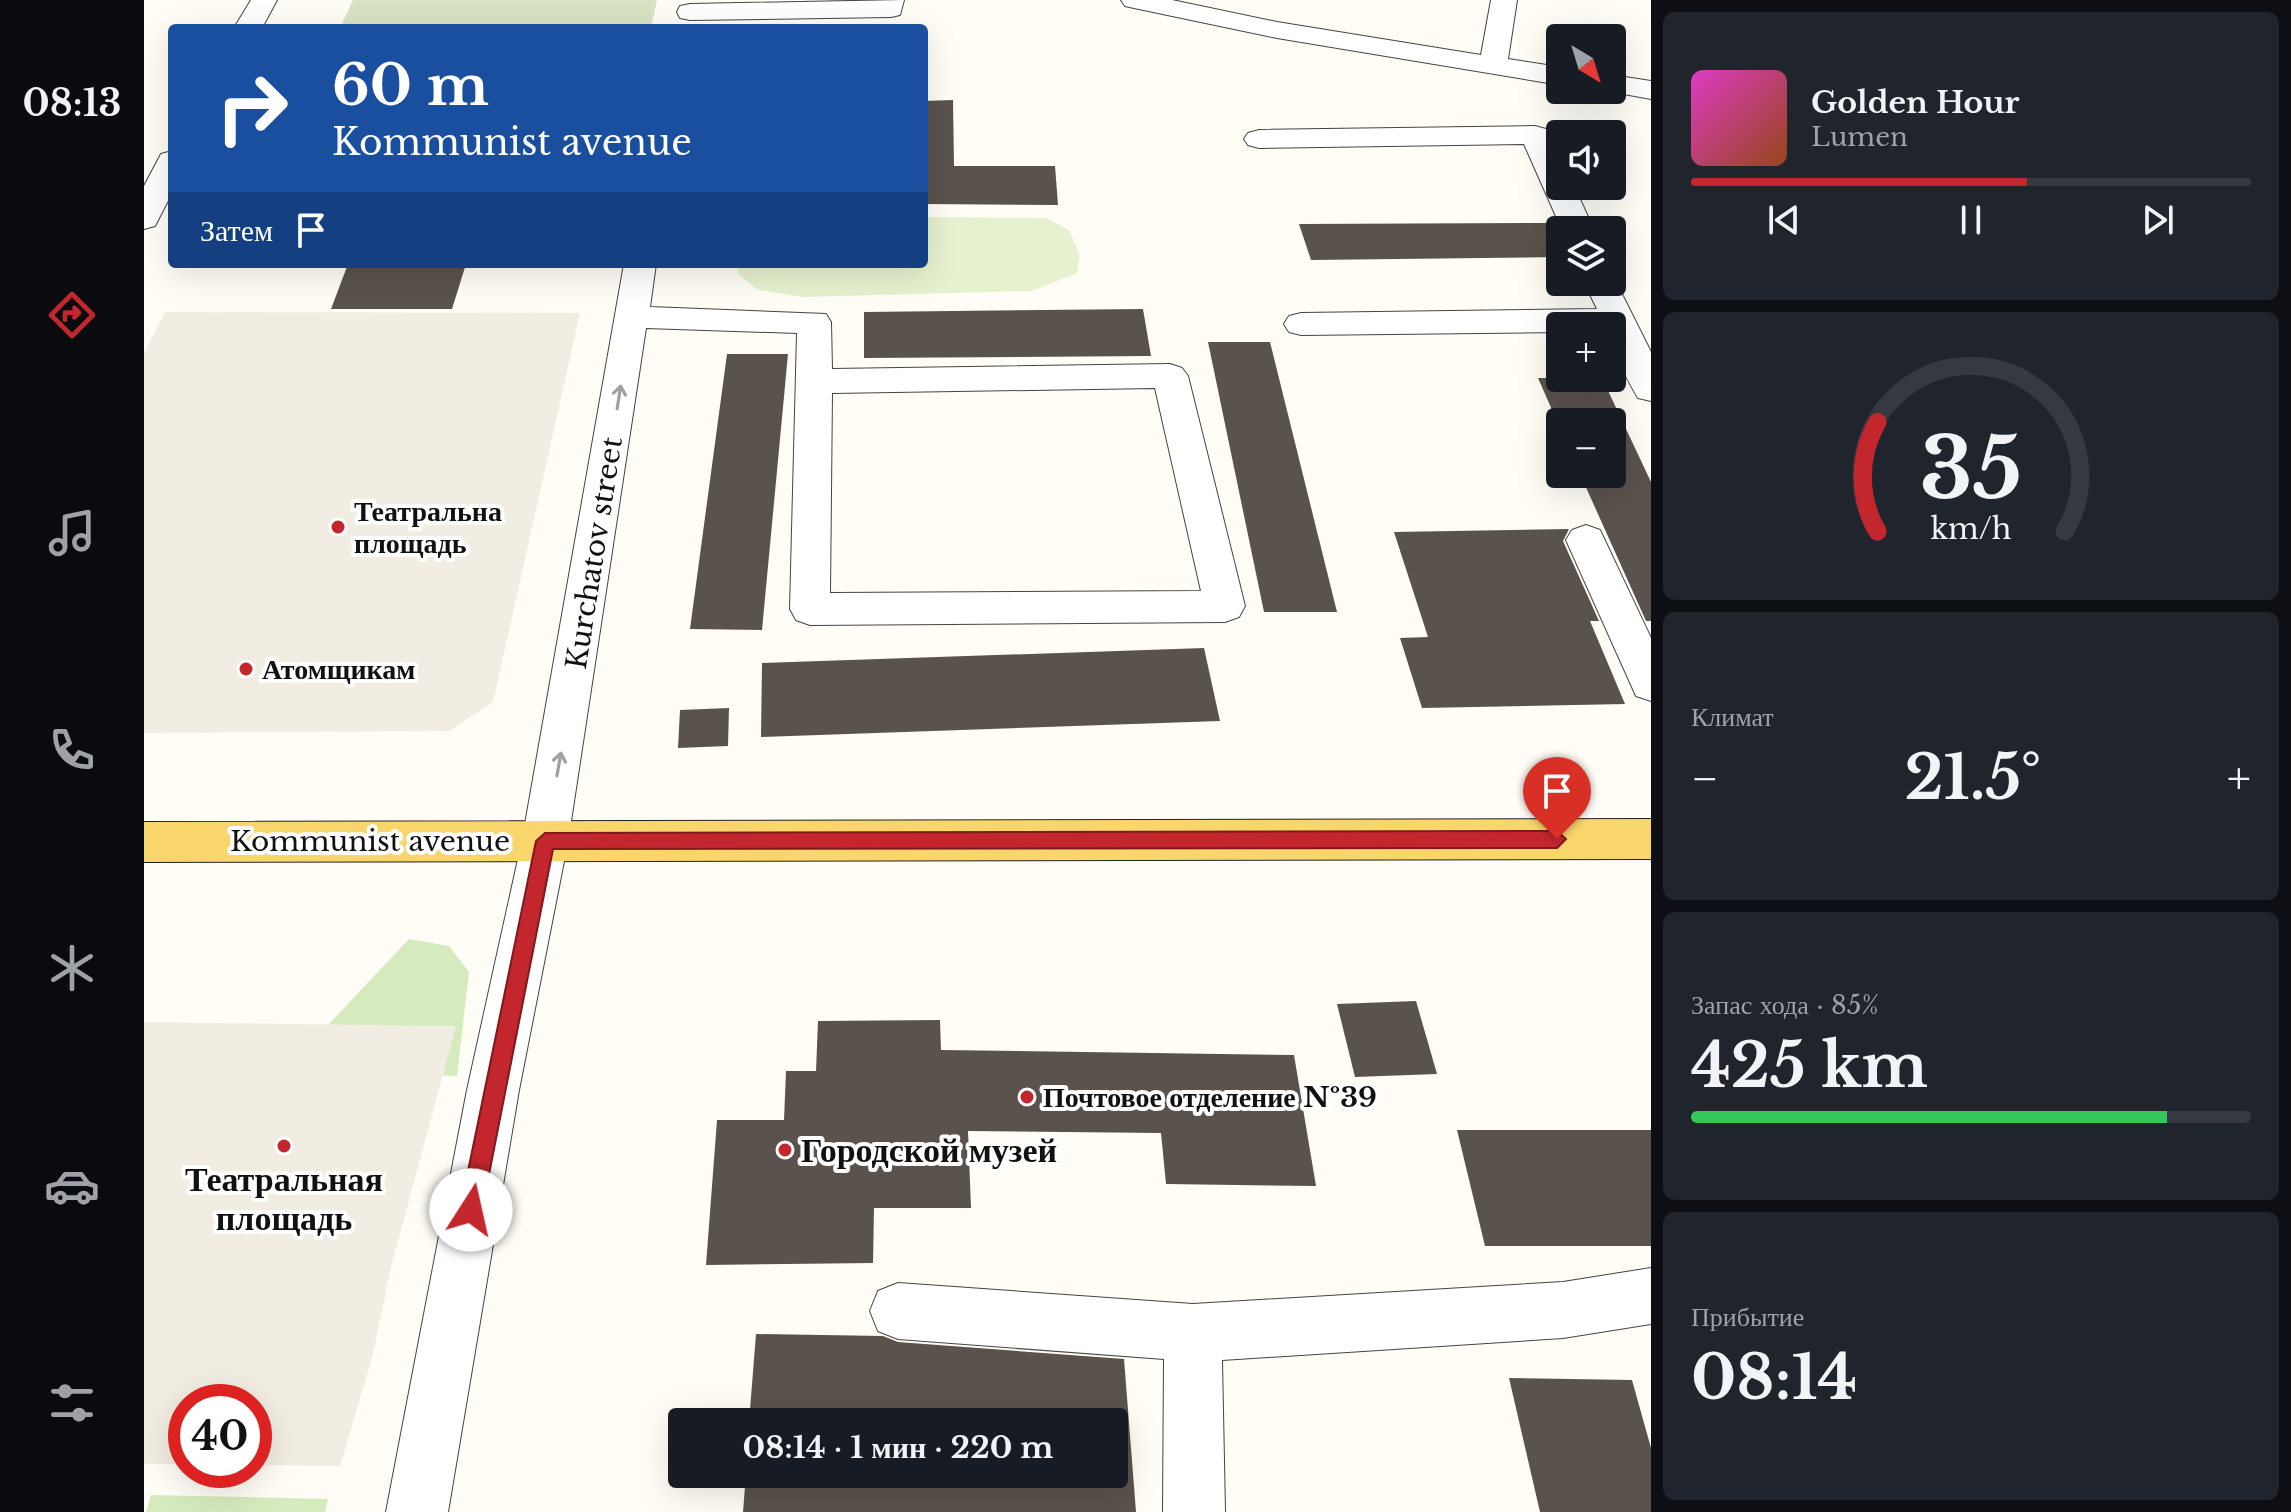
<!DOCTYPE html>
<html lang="ru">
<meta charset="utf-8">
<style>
:root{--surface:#171b24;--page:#20242c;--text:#f1f3f6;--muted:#9ea1a6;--line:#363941;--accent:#c4262e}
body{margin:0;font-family:"Libre Baskerville",serif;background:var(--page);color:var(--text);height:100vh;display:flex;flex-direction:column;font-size:30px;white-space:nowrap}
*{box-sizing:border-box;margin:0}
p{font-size:26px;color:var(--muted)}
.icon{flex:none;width:44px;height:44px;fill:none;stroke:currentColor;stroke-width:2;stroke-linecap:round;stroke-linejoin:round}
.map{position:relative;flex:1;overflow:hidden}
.sheet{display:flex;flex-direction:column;gap:12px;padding:12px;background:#0d0f14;width:640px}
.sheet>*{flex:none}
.guide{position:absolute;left:24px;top:24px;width:760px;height:244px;border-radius:8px;box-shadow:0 8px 32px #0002;background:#1a4fa0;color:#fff;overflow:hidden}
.needle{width:52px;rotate:142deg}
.fabs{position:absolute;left:1402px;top:24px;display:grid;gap:16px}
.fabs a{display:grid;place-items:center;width:80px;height:80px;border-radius:8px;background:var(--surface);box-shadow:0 8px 32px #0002;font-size:40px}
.speed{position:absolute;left:24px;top:1384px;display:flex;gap:16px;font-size:40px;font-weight:700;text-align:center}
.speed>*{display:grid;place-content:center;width:104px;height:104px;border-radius:50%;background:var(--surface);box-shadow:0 8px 32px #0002;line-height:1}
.speed .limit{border:12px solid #d22;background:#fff;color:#111}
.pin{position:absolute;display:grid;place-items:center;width:68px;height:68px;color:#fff;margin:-82px -34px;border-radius:50% 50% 50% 0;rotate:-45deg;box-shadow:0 0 8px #0007}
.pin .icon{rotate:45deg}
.me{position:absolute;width:88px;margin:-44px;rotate:10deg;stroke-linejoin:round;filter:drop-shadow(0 0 6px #0008)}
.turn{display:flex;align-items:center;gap:28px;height:168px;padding:0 32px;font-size:36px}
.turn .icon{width:104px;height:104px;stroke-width:2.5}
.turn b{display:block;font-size:56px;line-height:68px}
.then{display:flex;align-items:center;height:76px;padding:0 32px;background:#0003;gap:16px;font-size:30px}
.big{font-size:60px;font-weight:700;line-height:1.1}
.sheet .card{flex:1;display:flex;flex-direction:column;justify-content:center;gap:12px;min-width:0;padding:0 28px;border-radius:12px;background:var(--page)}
.sheet .dial{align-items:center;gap:0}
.dial svg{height:208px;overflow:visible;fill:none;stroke:var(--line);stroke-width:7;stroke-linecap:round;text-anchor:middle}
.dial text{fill:var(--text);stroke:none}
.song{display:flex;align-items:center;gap:24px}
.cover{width:96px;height:96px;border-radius:12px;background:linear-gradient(135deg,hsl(310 70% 55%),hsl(20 70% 35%))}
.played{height:8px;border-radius:4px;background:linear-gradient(90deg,var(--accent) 60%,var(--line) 60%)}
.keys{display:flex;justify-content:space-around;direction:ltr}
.heat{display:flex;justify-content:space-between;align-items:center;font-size:44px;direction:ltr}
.charge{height:12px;border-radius:6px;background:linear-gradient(90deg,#34c759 85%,var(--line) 0)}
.trip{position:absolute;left:524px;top:1408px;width:460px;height:80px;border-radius:8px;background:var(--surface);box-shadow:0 8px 32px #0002;font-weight:700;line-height:80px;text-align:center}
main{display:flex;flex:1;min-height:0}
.menu{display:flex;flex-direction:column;width:144px;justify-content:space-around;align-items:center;background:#090b0e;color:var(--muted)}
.menu .icon{width:56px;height:56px}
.menu .active{color:var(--accent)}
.menu b{font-size:36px;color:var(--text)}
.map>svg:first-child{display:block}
.green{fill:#d5ebbd}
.cemetery{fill:#d9e3c4}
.pitch{fill:#e6f2cf}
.plaza{fill:#f1ede2}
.building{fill:#5a524d}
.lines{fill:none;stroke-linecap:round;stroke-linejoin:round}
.minor-casing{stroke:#444;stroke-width:2}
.major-casing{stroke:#222;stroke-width:2}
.minor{fill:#fff;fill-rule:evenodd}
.major{fill:#f9d66b;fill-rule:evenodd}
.oneway{stroke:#a0a0a0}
.route{fill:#c4262e;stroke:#7f191e;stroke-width:2}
.poi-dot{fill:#c4262e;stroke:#fff;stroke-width:3}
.labels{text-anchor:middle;stroke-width:8;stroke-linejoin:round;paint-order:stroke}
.poi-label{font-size:28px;font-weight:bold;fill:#111;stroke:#fff;text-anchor:start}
.street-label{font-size:28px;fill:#111;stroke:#fff}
.near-poi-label{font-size:34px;font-weight:bold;fill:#111;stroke:#fff;text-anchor:start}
</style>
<main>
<nav class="menu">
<b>08:13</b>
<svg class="icon active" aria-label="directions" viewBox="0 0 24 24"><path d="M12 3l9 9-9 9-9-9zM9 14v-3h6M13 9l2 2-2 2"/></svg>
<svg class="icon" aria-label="music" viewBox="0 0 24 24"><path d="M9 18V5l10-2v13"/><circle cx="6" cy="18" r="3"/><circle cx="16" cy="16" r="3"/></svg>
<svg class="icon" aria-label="phone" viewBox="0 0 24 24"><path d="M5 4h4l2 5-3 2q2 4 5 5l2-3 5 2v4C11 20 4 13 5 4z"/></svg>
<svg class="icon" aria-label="climate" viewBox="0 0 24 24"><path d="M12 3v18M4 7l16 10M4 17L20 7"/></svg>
<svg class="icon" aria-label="car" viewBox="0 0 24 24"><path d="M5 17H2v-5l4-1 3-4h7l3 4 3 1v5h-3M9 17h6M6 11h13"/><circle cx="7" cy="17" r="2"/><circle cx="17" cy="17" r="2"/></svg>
<svg class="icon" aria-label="filters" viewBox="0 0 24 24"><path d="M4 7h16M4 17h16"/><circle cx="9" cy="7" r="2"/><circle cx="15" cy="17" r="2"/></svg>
</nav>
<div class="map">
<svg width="1507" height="1512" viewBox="0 0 1507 1512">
<rect width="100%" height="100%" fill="#fffdf5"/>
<g class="green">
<polygon points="265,939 305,946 325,972 313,1076 225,1072 185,1024"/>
<polygon points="7,1495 184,1499 181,1512 2,1512"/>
</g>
<polygon class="cemetery" points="209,0 513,0 507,28 196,28"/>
<polygon class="pitch" points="780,217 902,218 925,230 936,256 933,273 888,291 659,297 614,290 593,273 595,264 780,264"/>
<g class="plaza">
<polygon points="21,312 436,313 349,702 305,731 0,733 0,353"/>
<polygon points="0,1022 312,1026 247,1267 228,1358 196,1466 110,1465 110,1402 42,1402 42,1464 0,1464"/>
</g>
<g class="building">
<polygon points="809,100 810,166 911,166 914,205 780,204 780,101"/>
<polygon points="1410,223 1416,238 1416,257 1167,260 1155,224"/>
<polygon points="204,264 322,264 308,309 187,309"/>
<polygon points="999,309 1007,356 720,358 720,312"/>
<polygon points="1064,342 1126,342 1193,612 1120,612"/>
<polygon points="583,354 644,354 618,630 546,629"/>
<polygon points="1394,378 1458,378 1507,482 1507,621 1502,621 1436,474 1468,474 1468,422 1416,422 1416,428"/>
<polygon points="1425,529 1419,541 1455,621 1446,621 1481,704 1278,708 1256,638 1284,637 1250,532"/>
<polygon points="1060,648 1076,721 617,737 618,663"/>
<polygon points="585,708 584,746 534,748 536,710"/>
<polygon points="1272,1001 1293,1074 1211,1077 1193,1004"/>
<polygon points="796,1020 797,1050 1150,1055 1172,1186 1022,1184 1017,1133 824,1131 827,1208 730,1208 729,1263 562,1265 573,1120 640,1120 642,1071 672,1071 674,1021"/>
<polygon points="1313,1130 1507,1130 1507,1246 1341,1246"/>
<polygon points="612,1334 739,1336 754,1342 980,1359 992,1512 599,1512 602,1474 970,1474 970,1422 605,1422"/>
<polygon points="1365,1378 1488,1380 1507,1448 1507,1512 1396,1512"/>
</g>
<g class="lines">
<g class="minor-casing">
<g id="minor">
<polygon points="107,0 133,0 118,28 90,28"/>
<polygon points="760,0 756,15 747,17 546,20 536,18 533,12 536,6 546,4"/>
<polygon points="977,0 1028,0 1133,22 1337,55 1347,0 1373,0 1364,59 1416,67 1416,85 1133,38 990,8 981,6"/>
<polygon points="1468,75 1507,81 1507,99 1458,90 1468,90"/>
<path d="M1391 126 1402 129C1415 148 1416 164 1416 186H1430L1450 230H1418L1380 144 1115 148 1104 145 1100 139 1104 133 1115 130Z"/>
<polygon points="28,151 28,193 11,226 0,229 0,186 17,154"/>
<path d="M480 264H512L506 307 682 314 687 322 688 369 1026 364 1038 368 1044 376 1101 606 1095 617 1081 622 666 625 652 620 646 609 653 333 502 328 424 841 375 1090 304 1512H242L323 1090 378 841ZM1011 388 1057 591 686 593 688 393Z"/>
<path d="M1468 274 1507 352V401L1494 398C1481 376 1468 351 1468 326H1416V332L1157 335 1145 332 1140 324 1145 316 1157 313 1453 309 1440 282H1468Z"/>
<polygon points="1442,525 1456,530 1507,638 1507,701 1492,696 1422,540 1428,530"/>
<polygon points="1507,1268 1507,1324 1419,1338 1078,1360 1081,1512 1019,1512 1020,1359 754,1339 734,1331 726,1311 734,1291 754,1283 1049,1304 1419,1282"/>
</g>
</g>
<g class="major-casing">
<polygon id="major" points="1507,819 1507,859 0,862 0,822"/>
</g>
<use href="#minor" class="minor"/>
<use href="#major" class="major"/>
</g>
<defs><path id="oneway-shaft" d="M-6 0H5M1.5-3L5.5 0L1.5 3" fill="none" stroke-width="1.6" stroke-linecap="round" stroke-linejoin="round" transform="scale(2)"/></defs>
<g class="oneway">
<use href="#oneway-shaft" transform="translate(475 397) rotate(-81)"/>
<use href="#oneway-shaft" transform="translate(415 764) rotate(-80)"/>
</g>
<polygon class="route" points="1413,831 1422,839 1413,848 409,849 338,1210 335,1218 327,1222 319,1218 316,1210 392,841 401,833"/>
<g class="poi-dot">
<circle cx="194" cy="527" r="8"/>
<circle cx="102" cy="669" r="8"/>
<circle cx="883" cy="1097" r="8"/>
<circle cx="140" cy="1146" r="8"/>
<circle cx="641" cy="1150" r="8"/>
</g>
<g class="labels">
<g class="poi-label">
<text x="210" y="521">Театральна<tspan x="210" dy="32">площадь</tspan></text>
<text x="118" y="679">Атомщикам</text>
<text x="899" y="1107">Почтовое отделение №39</text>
</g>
<g class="street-label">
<text transform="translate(450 553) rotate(-81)" y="10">Kurchatov street</text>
<text x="226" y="851">Kommunist avenue</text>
</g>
<g class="near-poi-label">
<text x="657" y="1162">Городской музей</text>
<text x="140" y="1191" text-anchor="middle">Театральная<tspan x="140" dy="39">площадь</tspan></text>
</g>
</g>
</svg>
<div class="fabs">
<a><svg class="needle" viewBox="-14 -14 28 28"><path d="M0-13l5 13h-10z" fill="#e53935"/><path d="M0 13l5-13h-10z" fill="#9ea1a6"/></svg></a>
<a><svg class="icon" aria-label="sound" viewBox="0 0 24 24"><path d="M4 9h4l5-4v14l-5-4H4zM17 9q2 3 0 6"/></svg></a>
<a><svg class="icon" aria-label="layers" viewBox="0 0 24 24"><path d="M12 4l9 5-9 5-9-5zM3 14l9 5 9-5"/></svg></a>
<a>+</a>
<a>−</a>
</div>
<div class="speed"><div class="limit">40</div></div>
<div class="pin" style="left:1413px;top:839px;background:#d93025"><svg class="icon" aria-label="arrive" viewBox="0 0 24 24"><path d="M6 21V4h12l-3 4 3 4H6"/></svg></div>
<svg class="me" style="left:327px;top:1210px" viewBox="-20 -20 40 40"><circle r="19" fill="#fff"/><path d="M0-13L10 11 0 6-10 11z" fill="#c4262e"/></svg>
<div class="trip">08:14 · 1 мин · 220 m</div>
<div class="guide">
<div class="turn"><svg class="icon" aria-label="right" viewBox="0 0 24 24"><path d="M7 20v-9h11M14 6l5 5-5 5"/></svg><div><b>60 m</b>Kommunist avenue</div></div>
<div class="then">Затем<svg class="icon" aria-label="arrive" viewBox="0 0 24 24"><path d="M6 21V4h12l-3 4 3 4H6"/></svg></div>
</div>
</div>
<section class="sheet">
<div class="card">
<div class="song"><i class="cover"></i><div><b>Golden Hour</b><p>Lumen</p></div></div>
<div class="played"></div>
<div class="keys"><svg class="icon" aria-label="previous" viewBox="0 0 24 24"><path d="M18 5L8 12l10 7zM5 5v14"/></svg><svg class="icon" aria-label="pause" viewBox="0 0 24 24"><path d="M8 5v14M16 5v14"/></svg><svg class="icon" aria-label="next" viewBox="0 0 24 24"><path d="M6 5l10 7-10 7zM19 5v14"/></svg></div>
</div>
<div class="card dial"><svg viewBox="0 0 100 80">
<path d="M14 69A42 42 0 1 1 86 69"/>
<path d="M14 69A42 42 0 0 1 14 27" stroke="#c4262e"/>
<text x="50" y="56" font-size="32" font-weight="700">35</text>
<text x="50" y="72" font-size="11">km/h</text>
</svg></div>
<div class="card"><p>Климат</p>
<div class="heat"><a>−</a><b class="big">21.5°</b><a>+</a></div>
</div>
<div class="card"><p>Запас хода · 85%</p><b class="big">425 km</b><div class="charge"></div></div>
<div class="card"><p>Прибытие</p><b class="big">08:14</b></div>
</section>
</main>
